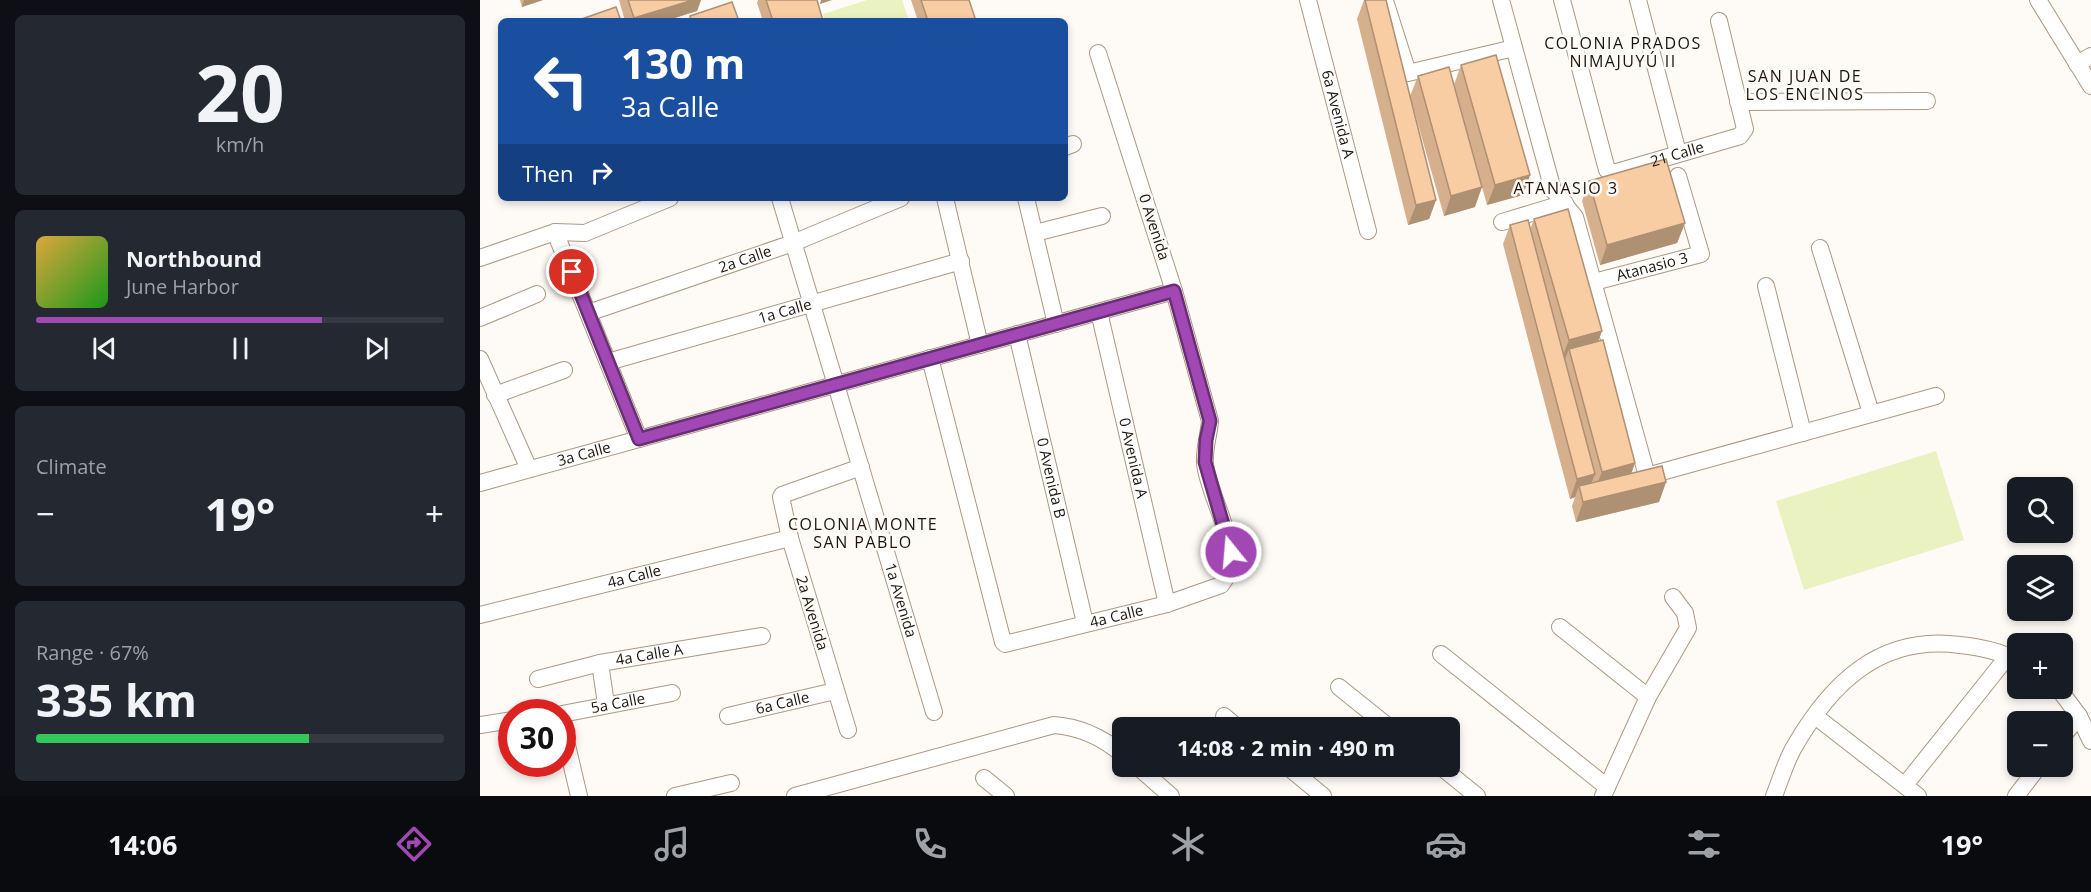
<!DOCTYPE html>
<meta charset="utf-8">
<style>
:root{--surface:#171b24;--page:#242831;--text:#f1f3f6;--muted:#9ea1a6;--line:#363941;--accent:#a248b4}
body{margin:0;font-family:"Open Sans",sans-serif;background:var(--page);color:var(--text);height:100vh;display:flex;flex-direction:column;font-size:22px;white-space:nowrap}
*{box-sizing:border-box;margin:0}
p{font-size:20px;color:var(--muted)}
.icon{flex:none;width:33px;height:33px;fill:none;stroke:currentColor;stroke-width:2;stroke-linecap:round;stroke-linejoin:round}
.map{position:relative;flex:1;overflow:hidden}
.details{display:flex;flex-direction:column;gap:15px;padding:15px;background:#0d0f14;width:480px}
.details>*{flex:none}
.guide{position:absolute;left:18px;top:18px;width:570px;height:183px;border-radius:9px;box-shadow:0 3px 9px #0003;background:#1a4fa0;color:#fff;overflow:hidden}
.controls{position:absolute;left:1527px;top:477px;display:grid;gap:12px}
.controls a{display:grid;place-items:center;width:66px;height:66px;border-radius:9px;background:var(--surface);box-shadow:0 3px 9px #0003;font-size:30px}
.speed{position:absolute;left:18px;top:699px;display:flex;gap:12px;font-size:30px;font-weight:700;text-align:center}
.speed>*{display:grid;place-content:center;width:78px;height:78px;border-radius:50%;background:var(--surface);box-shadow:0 3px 9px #0003;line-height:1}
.speed .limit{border:9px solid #d22;background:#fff;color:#111}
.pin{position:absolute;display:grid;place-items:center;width:51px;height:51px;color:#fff;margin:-26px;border:3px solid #fff;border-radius:50%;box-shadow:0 2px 6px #0007}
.me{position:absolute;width:66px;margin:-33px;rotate:343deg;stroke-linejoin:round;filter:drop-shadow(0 0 4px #0008)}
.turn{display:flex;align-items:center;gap:21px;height:126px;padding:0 24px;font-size:27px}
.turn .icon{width:78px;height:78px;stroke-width:2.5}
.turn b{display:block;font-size:42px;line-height:51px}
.then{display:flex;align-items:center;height:57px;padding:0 24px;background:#0003;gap:12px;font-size:22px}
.big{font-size:45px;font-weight:700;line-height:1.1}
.details .tile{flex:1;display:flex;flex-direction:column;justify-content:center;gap:9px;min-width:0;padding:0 21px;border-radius:9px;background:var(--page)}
.details .dial{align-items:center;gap:0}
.dial b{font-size:78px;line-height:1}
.song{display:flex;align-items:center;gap:18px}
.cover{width:72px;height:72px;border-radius:9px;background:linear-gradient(135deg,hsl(40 70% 55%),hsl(120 70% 35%))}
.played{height:6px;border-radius:3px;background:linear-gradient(90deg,var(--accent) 70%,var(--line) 70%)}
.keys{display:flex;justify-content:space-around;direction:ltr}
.heat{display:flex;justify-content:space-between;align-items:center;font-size:33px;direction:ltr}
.charge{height:9px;border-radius:4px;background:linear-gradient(90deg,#34c759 67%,var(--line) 0)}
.trip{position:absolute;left:632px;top:717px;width:348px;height:60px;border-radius:9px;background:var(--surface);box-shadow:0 3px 9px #0003;font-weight:700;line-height:60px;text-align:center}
.tab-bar{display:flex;height:96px;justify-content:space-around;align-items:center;background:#090b0e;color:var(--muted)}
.tab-bar .icon{width:42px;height:42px}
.tab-bar .current{color:var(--accent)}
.tab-bar b{font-size:27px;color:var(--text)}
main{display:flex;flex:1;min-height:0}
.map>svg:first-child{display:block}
.green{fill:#ebf2c2}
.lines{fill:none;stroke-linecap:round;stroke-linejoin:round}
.minor-casing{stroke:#ad9882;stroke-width:18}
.minor{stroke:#fff;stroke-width:16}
.wall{fill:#d6b08d}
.shaded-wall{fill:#ae9073}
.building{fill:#f9cda4;stroke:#ae9073;stroke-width:1.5}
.route-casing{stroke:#692f75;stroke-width:15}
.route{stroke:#a248b4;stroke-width:10}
.labels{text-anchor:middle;stroke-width:5;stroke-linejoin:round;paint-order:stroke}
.street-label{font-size:15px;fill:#1d150d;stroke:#fefaf5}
.neighbourhood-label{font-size:16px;letter-spacing:1.5px;fill:#1d150d;stroke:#fefaf5}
</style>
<main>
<section class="details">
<div class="tile dial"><b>20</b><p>km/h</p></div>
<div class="tile">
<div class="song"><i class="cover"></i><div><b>Northbound</b><p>June Harbor</p></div></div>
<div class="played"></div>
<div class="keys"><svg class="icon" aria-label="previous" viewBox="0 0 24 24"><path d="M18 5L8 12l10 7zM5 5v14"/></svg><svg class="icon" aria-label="pause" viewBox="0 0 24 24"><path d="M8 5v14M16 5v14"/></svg><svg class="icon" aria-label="next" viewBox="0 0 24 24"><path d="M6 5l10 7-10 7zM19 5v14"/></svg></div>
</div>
<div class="tile"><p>Climate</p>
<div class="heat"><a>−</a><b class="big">19°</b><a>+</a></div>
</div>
<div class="tile"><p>Range · 67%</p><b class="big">335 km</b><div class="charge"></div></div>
</section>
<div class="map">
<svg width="1611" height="796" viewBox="0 0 1611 796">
<rect width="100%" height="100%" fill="#fefaf5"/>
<g class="green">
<polygon points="387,0 422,0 429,21 345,21 343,14"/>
<polygon points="1456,451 1484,540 1324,590 1296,501"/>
</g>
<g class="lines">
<g class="minor-casing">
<g id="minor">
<path id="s1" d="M828 0 888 231"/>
<polyline points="1021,0 1073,190 1095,217 1167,476 1456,396"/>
<path id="s2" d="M1082 0 1127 170 1131 172H1137L1260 136 1265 129 1239 21"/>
<polyline points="1158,0 1198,153"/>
<polyline points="1558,0 1611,86"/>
<polyline points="906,4 928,73 1034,48"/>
<polyline points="1597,64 1611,56"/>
<polyline points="1258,102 1447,101"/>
<polyline points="585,147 593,144"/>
<path id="s3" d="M300 198 454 712"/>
<polyline points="465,198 500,345"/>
<polyline points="546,198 576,324"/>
<polyline points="1022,222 1085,203"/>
<polyline points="75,232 159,439"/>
<polyline points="555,233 622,216"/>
<polyline points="1340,248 1391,413"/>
<polyline points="0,258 75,232 105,233 190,198"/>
<path id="s4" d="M1114 282 1221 254 1198 176"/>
<polyline points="1286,286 1323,433"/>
<path id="s5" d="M619 312 687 604"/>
<path id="s6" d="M108 313 313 243 421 198"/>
<polyline points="0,318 57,294"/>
<path id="s7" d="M537 334 605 623"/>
<path id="s8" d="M450 358 523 642 525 644 687 604 741 585C768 553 728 499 725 463 724 448 729 435 730 421L694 291 618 53"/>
<polyline points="0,359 49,469"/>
<path id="s9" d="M128 362 481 261"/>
<polyline points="15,395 84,370"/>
<path id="s10" d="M0 483 694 291"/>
<path id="s11" d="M0 615 310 538"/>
<polyline points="1080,627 1168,697"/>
<polyline points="961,654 1127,787"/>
<polyline points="120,663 126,704"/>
<path id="s12" d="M58 679 120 663 282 636"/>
<polyline points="859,687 910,728"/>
<polyline points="1578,688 1599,716 1611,741"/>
<path id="s13" d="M82 714 192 693"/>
<path id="s14" d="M248 716 355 691"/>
<polyline points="744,716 758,728"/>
<polyline points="1335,716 1438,796"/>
<polyline points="82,724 99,796"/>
<polyline points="0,725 32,720"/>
<polyline points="368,730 310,538 301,497 302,495 381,467"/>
<polyline points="1582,737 1599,716"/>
<polyline points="657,766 691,796"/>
<polyline points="807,766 843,796"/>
<polyline points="960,766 997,796"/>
<polyline points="504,778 526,796"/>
<polyline points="1425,785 1528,656"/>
<polyline points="195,796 251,783"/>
<path d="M315 796 574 725C600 727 622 737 642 754"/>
<polyline points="1123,796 1168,697 1208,628 1205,613 1193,597"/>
<path d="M1294 796C1300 781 1305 764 1313 749 1350 684 1400 634 1480 645 1500 647 1520 651 1538 661"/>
<polyline points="1536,796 1559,766"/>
</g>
</g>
<use href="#minor" class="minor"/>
</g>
<g class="wall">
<polygon points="40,0 63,0 42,7"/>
<polygon points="139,0 221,0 217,11 185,21 145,21"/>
<polygon points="278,0 337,0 343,21 283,21 277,3"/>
<polygon points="431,0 489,0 496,21 438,21"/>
<polygon points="884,0 906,0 956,200 949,219 928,225 877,19"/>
<polygon points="981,65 1043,195 1007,205 974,85"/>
<polygon points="938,76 995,207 964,216 930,96"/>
<polygon points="1109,181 1205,223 1197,243 1120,265 1102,201"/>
<polygon points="1054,219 1122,331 1118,341 1151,473 1186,482 1179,502 1096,522 1092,506 1095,497 1090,499 1023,244 1030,225 1050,230"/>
</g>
<g class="shaded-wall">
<polygon points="44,0 63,0 42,7"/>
<polygon points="213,0 221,0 217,11 185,21 153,21 154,18"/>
<polygon points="341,0 352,0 340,4"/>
<polygon points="1050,175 1043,195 1007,205 1015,185"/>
<polygon points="1002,187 995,207 964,216 971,196"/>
<polygon points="956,200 949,219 928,225 936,205"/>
<polygon points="1205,223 1197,243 1120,265 1127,245"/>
<polygon points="1122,331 1115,350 1089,349 1085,359 1081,360 1089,340"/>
<polygon points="1155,463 1148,483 1114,491 1122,472"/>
<polygon points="1115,474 1107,494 1099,486 1095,497 1090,499 1097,479"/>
<polygon points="1186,482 1179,502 1096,522 1103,502"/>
</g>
<g class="building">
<polygon points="148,0 213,0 154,18"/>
<polygon points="286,0 337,0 343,21 293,21"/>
<polygon points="441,0 489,0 496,21 448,21"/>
<polygon points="885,0 906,0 956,200 936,205"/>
<polygon points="252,2 259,21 211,21 210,16"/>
<polygon points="136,7 141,21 96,21"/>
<polygon points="1016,55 1050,175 1015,185 981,65"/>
<polygon points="969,67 1002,187 971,196 938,76"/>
<polygon points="1186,159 1205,223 1127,245 1109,181"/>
<polygon points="1088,209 1122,331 1089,340 1054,219"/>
<polygon points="1048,220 1115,474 1097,479 1030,225"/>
<polygon points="1123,340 1155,463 1122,472 1089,349"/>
<polygon points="1182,466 1186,482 1103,502 1099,486"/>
</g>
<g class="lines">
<g class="route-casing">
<polyline id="route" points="92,272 159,439 694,291 730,421 726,440 725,462 751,552"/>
</g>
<use href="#route" class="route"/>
</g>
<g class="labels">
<g class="street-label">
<text dy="5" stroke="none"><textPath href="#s1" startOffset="118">6a Avenida A</textPath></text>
<text dy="5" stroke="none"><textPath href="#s2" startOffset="249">21 Calle</textPath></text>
<text transform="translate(674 227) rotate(72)" y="5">0 Avenida</text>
<text dy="5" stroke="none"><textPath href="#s6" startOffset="166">2a Calle</textPath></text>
<text dy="5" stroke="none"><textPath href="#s4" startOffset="60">Atanasio 3</textPath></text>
<text dy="5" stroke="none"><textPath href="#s9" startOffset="184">1a Calle</textPath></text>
<text dy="5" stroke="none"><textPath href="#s10" startOffset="108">3a Calle</textPath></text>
<text dy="5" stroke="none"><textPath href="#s5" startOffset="150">0 Avenida A</textPath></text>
<text dy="5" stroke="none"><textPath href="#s7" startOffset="148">0 Avenida B</textPath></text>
<text dy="5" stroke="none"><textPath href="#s11" startOffset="159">4a Calle</textPath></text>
<text dy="5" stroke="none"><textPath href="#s3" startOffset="420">1a Avenida</textPath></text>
<text transform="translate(332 613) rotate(73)" y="5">2a Avenida</text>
<text dy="5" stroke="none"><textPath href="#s8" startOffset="411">4a Calle</textPath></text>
<text dy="5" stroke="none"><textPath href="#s12" startOffset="114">4a Calle A</textPath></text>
<text dy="5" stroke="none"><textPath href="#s13" startOffset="57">5a Calle</textPath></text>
<text dy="5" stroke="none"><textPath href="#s14" startOffset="56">6a Calle</textPath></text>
</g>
<g class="neighbourhood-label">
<text x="1143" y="49">COLONIA PRADOS<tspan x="1143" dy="18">NIMAJUYÚ II</tspan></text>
<text x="1325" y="82">SAN JUAN DE<tspan x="1325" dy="18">LOS ENCINOS</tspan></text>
<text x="1086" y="194">ATANASIO 3</text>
<text x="383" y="530">COLONIA MONTE<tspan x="383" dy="18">SAN PABLO</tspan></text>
</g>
</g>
</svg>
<div class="controls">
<a><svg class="icon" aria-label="search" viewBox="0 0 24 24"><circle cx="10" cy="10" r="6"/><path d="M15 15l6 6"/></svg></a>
<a><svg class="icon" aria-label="layers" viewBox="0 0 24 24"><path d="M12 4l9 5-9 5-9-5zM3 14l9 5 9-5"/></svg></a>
<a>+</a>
<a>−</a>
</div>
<div class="speed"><div class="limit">30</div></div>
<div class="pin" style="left:92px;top:272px;background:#d93025"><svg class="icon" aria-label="arrive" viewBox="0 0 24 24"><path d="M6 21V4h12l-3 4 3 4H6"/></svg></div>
<svg class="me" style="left:751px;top:552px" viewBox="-20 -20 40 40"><circle r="17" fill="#a248b4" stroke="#fff" stroke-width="3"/><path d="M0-11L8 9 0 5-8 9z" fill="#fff"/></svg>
<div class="trip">14:08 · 2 min · 490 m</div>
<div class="guide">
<div class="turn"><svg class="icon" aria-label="left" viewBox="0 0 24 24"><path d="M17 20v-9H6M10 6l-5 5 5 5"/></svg><div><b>130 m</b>3a Calle</div></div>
<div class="then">Then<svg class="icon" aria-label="right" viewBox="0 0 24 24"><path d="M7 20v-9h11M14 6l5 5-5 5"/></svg></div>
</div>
</div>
</main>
<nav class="tab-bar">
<b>14:06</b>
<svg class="icon current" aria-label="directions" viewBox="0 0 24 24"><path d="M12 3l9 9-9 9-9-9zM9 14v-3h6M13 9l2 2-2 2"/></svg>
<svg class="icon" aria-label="music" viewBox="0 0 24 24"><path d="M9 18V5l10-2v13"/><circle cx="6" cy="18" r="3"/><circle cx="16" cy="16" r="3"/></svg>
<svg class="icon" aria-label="phone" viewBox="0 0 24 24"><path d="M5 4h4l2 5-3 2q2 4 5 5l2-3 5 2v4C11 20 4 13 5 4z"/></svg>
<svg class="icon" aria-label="climate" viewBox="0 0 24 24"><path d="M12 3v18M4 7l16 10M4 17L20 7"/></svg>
<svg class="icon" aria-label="car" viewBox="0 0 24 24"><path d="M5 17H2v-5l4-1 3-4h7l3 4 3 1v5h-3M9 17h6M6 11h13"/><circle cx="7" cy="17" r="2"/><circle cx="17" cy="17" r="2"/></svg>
<svg class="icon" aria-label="filters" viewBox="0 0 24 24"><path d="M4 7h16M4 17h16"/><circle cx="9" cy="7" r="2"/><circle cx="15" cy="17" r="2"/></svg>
<b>19°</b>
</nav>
